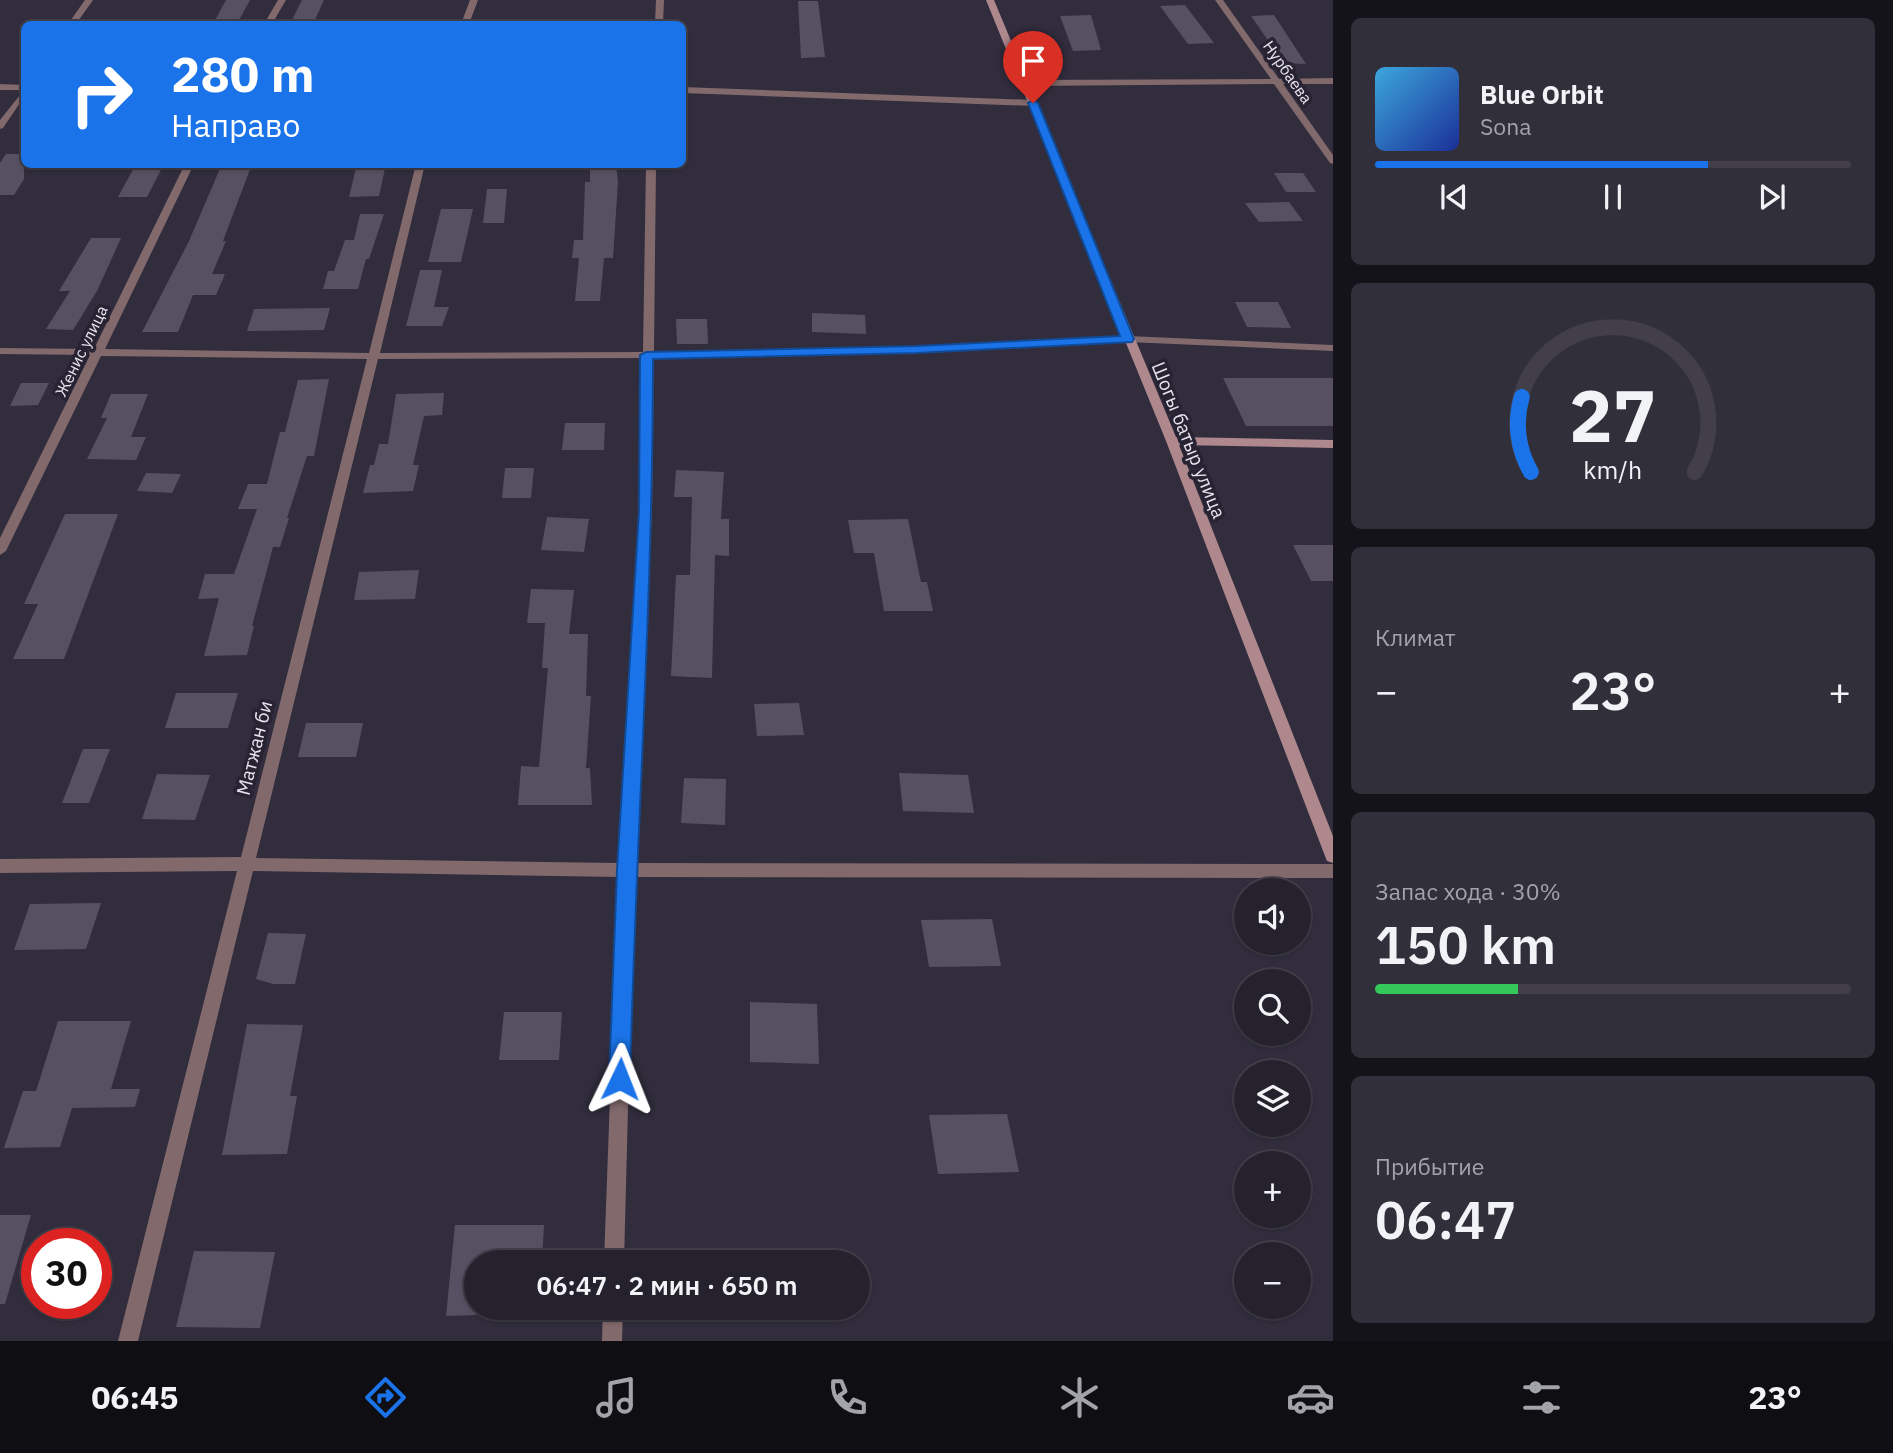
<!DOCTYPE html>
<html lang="ru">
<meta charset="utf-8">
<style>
:root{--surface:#25222e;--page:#312f3a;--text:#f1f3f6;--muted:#a3a4aa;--line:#423f4a;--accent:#1a73e8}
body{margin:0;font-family:"IBM Plex Sans",sans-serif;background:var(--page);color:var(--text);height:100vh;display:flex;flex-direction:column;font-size:26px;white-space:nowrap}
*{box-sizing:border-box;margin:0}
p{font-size:23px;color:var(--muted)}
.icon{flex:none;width:38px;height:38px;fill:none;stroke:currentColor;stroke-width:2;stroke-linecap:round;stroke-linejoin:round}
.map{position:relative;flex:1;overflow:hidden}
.panel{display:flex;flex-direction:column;gap:18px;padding:18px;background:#141319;width:560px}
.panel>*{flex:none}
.guide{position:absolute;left:21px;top:21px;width:665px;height:147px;border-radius:10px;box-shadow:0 2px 5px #0004,0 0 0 2px var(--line);background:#1a73e8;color:#fff;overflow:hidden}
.tools{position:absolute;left:1234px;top:878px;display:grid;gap:14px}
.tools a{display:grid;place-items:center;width:77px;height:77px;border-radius:50%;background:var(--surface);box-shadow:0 2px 5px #0004,0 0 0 2px var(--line);font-size:35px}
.speed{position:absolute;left:21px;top:1228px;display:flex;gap:14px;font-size:35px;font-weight:700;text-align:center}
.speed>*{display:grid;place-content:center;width:91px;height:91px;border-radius:50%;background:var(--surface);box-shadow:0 2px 5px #0004,0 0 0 2px var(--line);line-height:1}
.speed .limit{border:10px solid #d22;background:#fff;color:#111}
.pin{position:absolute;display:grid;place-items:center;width:60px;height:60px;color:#fff;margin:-72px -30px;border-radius:50% 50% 50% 0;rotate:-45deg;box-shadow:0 0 7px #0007}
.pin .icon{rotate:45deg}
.me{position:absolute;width:77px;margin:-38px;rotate:2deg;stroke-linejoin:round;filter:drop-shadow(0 0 5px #0008)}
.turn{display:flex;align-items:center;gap:24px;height:147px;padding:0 35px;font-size:32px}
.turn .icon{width:91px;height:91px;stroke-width:2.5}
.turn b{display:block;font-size:49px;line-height:60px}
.big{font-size:52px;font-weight:600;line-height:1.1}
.panel .tile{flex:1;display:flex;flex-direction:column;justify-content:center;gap:10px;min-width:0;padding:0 24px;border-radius:10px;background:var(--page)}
.panel .dial{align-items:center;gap:0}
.dial svg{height:182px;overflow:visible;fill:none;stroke:var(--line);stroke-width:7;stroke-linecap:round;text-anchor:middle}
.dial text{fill:var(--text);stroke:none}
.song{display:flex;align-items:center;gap:21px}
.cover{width:84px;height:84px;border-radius:10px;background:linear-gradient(135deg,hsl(200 70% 55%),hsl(230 70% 35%))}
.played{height:7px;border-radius:4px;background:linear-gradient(90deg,var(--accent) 70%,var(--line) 70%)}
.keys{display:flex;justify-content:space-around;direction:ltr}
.heat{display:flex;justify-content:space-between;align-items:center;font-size:38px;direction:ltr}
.charge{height:10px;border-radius:5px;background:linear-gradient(90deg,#34c759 30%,var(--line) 0)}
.trip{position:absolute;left:464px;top:1250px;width:406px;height:70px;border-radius:35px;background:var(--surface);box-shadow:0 2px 5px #0004,0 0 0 2px var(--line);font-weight:600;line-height:70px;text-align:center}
.menu{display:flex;height:112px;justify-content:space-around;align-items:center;background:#0f0e12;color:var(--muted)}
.menu .icon{width:49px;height:49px}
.menu .current{color:var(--accent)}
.menu b{font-size:32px;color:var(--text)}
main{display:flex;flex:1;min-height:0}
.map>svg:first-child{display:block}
.building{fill:#575062}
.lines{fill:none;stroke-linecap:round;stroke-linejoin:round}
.street{fill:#81696c;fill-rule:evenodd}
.secondary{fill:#af888e;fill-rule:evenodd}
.route{fill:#1a73e8;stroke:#114b97;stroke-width:2}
.labels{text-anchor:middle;stroke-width:7;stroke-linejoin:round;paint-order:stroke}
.far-street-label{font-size:16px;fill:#e7e4ef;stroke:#272333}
.street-label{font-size:19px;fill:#e7e4ef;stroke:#272333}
</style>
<main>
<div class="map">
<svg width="1333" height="1341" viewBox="0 0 1333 1341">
<rect width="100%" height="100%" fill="#312d3d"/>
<g class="building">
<polygon points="226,0 250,0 237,24 213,24"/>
<polygon points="302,0 324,0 313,24 290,24"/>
<polygon points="798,1 818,1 825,57 801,58"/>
<polygon points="1185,5 1214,43 1188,44 1160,6"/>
<polygon points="1091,15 1101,50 1073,51 1060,16"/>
<polygon points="1274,15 1306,64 1284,63 1251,16"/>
<polygon points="6,154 24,154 24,179 14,195 0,195 0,163"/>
<polygon points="136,164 164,164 147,197 118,197"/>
<polygon points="222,164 252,164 223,241 226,241 212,274 225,274 216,295 193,295 178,332 142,332 189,241"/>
<polygon points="357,164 386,164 379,196 349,197"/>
<polygon points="590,164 616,164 618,182 613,258 604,258 600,301 575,301 579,258 572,258 574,240 583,240 585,182 590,182"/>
<polygon points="1274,173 1303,173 1316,192 1286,192"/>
<polygon points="487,189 507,189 504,223 483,223"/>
<polygon points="1289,202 1303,221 1259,222 1245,203"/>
<polygon points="441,209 473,209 461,262 428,262"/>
<polygon points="360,214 384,214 369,259 366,259 358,289 323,289 328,271 334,271 345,240 354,240"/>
<polygon points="91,238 121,238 97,291 73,330 46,329 70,291 59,291"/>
<polygon points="420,270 442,270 434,307 449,307 442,326 406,326"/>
<polygon points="1235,302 1278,302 1291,328 1247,327"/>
<polygon points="330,308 324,330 247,331 254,309"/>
<polygon points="812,313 865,315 866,334 812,332"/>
<polygon points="676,319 707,319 708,344 677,344"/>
<polygon points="1223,378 1333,378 1333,426 1246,426"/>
<polygon points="329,379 314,456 307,456 287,518 289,518 280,547 273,547 252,626 254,626 247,655 204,656 219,598 198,599 205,574 234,574 257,509 238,509 248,484 267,484 280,432 285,432 298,380"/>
<polygon points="21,383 49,383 38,405 10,406"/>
<polygon points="444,393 442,415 424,416 413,465 419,465 413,491 363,493 370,465 374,465 379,444 388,444 396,394"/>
<polygon points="111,394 148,394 131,437 146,437 136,460 87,459 107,418 101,418"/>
<polygon points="565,423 605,423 604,450 562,450"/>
<polygon points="505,468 534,468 531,498 502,498"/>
<polygon points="676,470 724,472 721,519 729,519 729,556 715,555 712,678 671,676 676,575 690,575 692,497 674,497"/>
<polygon points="146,473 181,474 172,493 137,491"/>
<polygon points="65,514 118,514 64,659 13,659 38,604 24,604"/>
<polygon points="547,517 589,519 584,552 541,550"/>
<polygon points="908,519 921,582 927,582 933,611 884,611 874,553 854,553 848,520"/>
<polygon points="1293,545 1333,545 1333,581 1311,581"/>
<polygon points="419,570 415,599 354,600 359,572"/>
<polygon points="531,589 574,590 569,634 588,634 586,696 591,696 586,768 590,768 592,805 518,805 521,766 539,767 548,668 542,668 545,623 527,623"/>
<polygon points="176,693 238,693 228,728 165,728"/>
<polygon points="799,703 804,735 757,736 754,704"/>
<polygon points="306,723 363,723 356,757 298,757"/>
<polygon points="83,749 110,749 89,803 62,803"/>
<polygon points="899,773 968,775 974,813 903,811"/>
<polygon points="157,774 210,775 195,820 142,819"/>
<polygon points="684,778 726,779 725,825 681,823"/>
<polygon points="101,903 86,949 14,950 30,904"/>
<polygon points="992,919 1001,966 929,967 921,920"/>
<polygon points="268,933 306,934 295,984 273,984 256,979"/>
<polygon points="750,1002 817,1004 819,1064 750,1062"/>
<polygon points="504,1012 562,1012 559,1060 499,1060"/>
<polygon points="58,1021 131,1021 111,1089 140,1089 135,1107 72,1108 60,1147 4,1148 23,1091 36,1091"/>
<polygon points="247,1024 303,1025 290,1096 297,1096 287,1154 222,1155"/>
<polygon points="1007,1114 1019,1172 938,1174 929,1115"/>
<polygon points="0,1215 31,1215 5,1304 0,1304"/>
<polygon points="455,1225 544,1225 542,1262 476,1262 476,1315 446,1316"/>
<polygon points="194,1251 275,1252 260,1328 176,1327"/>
</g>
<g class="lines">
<g class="street">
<polygon points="85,0 93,0 76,24 68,24"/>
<polygon points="278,0 286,0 272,24 264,24"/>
<polygon points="470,0 478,0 469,24 461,24"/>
<polygon points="656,0 664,0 663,24 655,24"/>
<polygon points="1215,0 1223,0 1279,79 1333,78 1333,84 1283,84 1333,155 1333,164 1330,163 1274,84 1024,86 1020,83 1024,80 1271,79"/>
<polygon points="0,84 24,85 24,97 3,128 0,129 0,120 24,90 0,90"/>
<polygon points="682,87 1033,100 1037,103 1033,106 682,93"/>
<path d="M185 164H194L105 349 369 353 416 164H425L380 353 643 352 646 164H656L654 352 916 347 1128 336 1333 345V351L1128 342 916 353 654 358 652 511 634 863 1333 864V878L634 877 624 1262H604L618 877 253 871 138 1341H118L237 871 0 873V859L241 857 367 359 101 356 6 551 0 555V538L90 355 0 354V348L94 349ZM643 358 640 511 618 863 256 858 378 359Z"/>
<polygon points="603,1307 623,1307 622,1341 602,1341"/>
</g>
<polygon class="secondary" points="986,0 994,0 1176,437 1333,440 1333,448 1179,445 1333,836 1333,863 1327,861 1325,856 1166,441"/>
</g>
<path class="route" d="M1033 100 1038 103 1134 339 1132 342 916 353 653 359C653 599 636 839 630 1079L627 1086 620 1089 612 1086 609 1079 617 870 639 511 640 355 646 352 916 346 1120 336 1028 103Z"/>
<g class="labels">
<g class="far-street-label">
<text transform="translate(1288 72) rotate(55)" y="6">Нурбаева</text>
<text transform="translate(81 351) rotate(-64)" y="6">Женис улица</text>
</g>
<g class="street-label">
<text transform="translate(1189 440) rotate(68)" y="7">Шогы батыр улица</text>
<text transform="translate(254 748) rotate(-76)" y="7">Матжан би</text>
</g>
</g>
</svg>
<div class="tools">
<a><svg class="icon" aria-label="sound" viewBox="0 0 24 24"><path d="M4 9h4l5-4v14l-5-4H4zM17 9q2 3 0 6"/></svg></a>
<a><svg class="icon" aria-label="search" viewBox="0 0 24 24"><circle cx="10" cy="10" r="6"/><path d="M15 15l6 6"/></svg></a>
<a><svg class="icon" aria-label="layers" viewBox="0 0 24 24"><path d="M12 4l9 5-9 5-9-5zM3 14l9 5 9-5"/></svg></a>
<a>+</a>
<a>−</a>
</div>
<div class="speed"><div class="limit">30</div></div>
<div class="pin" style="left:1033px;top:103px;background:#d93025"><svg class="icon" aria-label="arrive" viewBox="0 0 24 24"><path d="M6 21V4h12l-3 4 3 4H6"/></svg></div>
<svg class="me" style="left:620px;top:1079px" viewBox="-20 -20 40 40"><path d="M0-17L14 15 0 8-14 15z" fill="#1a73e8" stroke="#fff" stroke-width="4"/></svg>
<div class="trip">06:47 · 2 мин · 650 m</div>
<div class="guide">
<div class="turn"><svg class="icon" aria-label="right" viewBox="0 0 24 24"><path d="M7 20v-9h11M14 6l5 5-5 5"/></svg><div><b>280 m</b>Направо</div></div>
</div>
</div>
<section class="panel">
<div class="tile">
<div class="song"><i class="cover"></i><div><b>Blue Orbit</b><p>Sona</p></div></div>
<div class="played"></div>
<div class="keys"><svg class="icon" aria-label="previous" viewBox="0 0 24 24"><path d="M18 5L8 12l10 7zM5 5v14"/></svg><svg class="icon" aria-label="pause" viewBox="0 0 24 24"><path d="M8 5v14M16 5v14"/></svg><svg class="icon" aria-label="next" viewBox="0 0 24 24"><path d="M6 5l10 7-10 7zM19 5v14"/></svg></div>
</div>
<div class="tile dial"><svg viewBox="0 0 100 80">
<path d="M14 69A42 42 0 1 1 86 69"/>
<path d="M14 69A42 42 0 0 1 10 36" stroke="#1a73e8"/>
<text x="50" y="56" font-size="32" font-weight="700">27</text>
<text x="50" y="72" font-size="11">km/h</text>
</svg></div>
<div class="tile"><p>Климат</p>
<div class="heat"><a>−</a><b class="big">23°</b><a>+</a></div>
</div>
<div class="tile"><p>Запас хода · 30%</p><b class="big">150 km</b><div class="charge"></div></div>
<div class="tile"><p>Прибытие</p><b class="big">06:47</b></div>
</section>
</main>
<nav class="menu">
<b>06:45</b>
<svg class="icon current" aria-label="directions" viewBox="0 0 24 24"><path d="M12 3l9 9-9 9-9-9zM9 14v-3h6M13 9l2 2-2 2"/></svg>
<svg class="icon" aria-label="music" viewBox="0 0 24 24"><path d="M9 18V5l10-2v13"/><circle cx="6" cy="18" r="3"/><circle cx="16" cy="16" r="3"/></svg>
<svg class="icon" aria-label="phone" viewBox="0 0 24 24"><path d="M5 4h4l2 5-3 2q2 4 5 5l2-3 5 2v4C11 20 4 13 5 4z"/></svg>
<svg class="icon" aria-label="climate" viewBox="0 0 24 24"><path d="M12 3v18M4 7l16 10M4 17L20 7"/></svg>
<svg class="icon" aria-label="car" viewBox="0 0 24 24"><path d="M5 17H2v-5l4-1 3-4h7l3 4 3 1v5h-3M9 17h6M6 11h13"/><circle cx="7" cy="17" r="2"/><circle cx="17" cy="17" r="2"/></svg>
<svg class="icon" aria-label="filters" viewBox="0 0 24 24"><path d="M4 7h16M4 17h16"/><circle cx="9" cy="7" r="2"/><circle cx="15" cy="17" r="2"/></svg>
<b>23°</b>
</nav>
